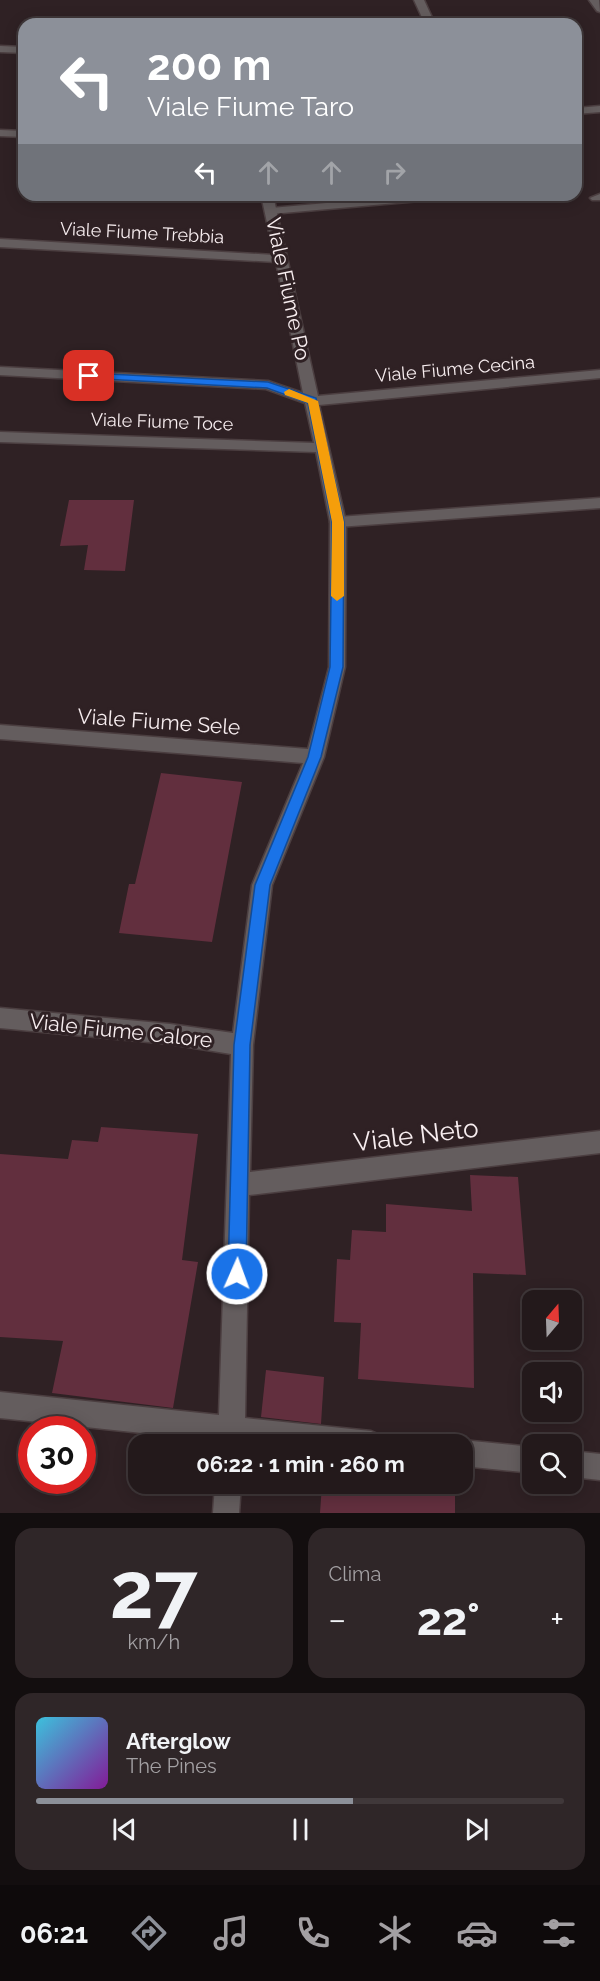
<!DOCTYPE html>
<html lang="it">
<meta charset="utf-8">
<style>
:root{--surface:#23191b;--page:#2f2628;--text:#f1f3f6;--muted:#a3a0a3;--line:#40383a;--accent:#8c9099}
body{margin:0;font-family:Raleway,sans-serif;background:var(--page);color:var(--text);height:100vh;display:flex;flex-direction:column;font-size:22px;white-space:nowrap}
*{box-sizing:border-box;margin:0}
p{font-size:20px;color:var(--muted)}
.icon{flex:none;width:33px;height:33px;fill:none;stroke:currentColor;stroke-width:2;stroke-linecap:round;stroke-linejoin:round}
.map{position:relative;height:1513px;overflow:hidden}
.drawer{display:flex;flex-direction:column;gap:15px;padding:15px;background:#130e0f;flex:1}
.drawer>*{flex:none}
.guide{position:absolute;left:18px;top:18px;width:564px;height:183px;border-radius:18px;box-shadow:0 3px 15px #0003,0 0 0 2px var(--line);background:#8c9099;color:#fff;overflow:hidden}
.needle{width:39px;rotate:19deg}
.fabs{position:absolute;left:522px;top:1290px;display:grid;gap:12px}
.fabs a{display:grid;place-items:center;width:60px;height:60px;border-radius:12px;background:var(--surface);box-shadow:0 3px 15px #0003,0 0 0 2px var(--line);font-size:30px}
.speed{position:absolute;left:18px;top:1416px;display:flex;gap:12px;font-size:30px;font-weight:700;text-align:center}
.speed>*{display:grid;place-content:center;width:78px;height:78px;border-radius:50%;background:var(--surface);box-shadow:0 3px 15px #0003,0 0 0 2px var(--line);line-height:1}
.speed .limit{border:9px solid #d22;background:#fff;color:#111}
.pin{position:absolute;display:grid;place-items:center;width:51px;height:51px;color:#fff;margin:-26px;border-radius:12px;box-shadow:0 3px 9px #0006}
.me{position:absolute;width:66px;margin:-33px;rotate:2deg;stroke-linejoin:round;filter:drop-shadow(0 0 4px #0008)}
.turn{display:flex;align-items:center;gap:21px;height:126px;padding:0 30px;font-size:27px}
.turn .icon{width:78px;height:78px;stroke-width:2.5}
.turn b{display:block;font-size:42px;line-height:51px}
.lanes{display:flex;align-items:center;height:57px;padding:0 30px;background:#0003;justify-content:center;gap:30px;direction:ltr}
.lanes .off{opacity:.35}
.big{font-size:45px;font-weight:700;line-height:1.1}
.drawer .tile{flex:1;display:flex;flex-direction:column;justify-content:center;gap:9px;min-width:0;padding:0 21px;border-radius:18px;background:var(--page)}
.drawer .dial{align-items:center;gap:0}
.dial b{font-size:78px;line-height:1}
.song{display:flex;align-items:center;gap:18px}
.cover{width:72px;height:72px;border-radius:9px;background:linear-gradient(135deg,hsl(190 70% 55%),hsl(290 70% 35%))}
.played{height:6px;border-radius:3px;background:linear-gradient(90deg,var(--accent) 60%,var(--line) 60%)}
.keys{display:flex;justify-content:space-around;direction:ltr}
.heat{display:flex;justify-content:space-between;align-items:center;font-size:33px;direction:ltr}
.drawer .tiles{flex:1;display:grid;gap:15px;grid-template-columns:1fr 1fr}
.tile:last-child{grid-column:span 2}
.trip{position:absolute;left:128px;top:1434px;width:345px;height:60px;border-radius:18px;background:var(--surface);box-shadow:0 3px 15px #0003,0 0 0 2px var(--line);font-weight:700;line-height:60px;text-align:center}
.tab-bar{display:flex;height:96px;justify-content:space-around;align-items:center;background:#0e0a0b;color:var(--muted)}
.tab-bar .icon{width:42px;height:42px}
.tab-bar .selected{color:var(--accent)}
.tab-bar b{font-size:27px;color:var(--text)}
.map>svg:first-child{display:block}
.building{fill:#622f3e}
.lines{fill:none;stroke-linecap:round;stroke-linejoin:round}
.lane-casing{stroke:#4b3e40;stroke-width:3}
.street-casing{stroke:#4b3e40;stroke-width:3}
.lane{fill:#645d5e;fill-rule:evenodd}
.street{fill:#645d5e;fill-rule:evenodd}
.route{fill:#1a73e8;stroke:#114b97;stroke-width:1.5}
.slow{fill:#f59e0b}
.labels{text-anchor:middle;stroke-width:6;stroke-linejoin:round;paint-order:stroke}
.far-street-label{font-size:18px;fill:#f7edef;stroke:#2f2124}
.street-label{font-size:21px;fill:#f7edef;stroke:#2f2124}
.near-street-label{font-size:26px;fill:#f7edef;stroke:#2f2124}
</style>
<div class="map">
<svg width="600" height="1513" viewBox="0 0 600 1513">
<rect width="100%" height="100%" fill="#2f2124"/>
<g class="building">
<polygon points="69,500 134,500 125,571 84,570 88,545 60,546"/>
<polygon points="161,773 242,782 212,942 119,933 129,884 135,884"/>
<polygon points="101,1127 198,1134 182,1260 198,1262 173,1408 52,1393 63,1341 0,1337 0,1154 68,1159 72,1140 98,1142"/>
<polygon points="470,1175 518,1177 526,1275 473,1273 474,1388 358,1379 361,1323 334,1322 337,1259 350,1260 352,1230 386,1232 386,1204 472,1211"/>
<polygon points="266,1370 324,1377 321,1424 261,1417"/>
<polygon points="322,1484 455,1484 455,1513 320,1513"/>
</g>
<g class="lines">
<g class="lane-casing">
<g id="lane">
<polygon points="415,195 460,195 454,198 271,214 265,211 271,208"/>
<polygon points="600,498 600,508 338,527 330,522 338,517"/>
</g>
</g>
<g class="street-casing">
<g id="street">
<polygon points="414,0 424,0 435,24 425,24"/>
<polygon points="589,0 599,0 600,12 597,11"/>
<polygon points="0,46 24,47 24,53 0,52"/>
<polygon points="600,106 600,112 576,114 576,108"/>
<polygon points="0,130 24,131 24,137 0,136"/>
<polygon points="600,194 600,200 592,200 590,198"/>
<polygon points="261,195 273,195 318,396 600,370 600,378 319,405 346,522 345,667 324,757 272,885 253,1045 250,1172 600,1131 600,1153 249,1195 245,1418 371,1431 380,1435 384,1444 218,1444 218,1441 0,1418 0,1392 219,1415 231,1054 170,1044 0,1028 0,1008 170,1024 233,1033 252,885 303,763 0,739 0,725 308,749 329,667 330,522 316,452 0,442 0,432 314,443 305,403 266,389 0,375 0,367 268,381 303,393 276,262 0,247 0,239 274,255"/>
<polygon points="462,1440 532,1447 532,1473 462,1466 462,1444 452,1444"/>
<polygon points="572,1451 600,1454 600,1480 572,1477"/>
<polygon points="215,1484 241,1484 239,1513 213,1513"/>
</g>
</g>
<use href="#lane" class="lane"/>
<use href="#street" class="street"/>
</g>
<polygon class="route" points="89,373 268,382 316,398 344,522 343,667 321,757 270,885 250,1045 246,1274 243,1281 237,1284 230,1281 228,1274 234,1045 255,885 308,757 330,667 332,522 308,403 267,388 86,378 84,376"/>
<polygon class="slow" points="289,389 318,401 344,522 344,596 337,601 331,596 332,522 308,403 285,395 284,392"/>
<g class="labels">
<g class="far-street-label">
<text transform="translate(142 233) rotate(3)" y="6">Viale Fiume Trebbia</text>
<text transform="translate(455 369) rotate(-5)" y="6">Viale Fiume Cecina</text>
<text transform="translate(162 422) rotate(2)" y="6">Viale Fiume Toce</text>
</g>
<g class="street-label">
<text transform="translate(288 289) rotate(78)" y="7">Viale Fiume Po</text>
<text transform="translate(159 722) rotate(4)" y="7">Viale Fiume Sele</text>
<text transform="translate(121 1031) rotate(6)" y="7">Viale Fiume Calore</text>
</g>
<g class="near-street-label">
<text transform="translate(416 1135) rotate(-7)" y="9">Viale Neto</text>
</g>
</g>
</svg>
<div class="fabs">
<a><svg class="needle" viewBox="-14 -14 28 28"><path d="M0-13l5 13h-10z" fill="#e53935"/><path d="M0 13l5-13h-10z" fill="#a3a0a3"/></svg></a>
<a><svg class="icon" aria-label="sound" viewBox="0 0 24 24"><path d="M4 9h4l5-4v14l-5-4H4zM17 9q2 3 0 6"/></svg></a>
<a><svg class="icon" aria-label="search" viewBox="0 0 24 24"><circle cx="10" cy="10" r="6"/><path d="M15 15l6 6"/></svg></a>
</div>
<div class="speed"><div class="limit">30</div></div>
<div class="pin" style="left:89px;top:376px;background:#d93025"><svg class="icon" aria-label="arrive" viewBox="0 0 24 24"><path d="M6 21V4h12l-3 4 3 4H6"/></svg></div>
<svg class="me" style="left:237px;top:1274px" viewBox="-20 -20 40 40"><circle r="17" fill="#1a73e8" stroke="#fff" stroke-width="3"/><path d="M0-11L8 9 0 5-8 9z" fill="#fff"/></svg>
<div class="trip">06:22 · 1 min · 260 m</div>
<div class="guide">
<div class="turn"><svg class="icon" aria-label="left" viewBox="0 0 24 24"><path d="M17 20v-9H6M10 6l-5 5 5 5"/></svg><div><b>200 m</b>Viale Fiume Taro</div></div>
<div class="lanes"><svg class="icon" aria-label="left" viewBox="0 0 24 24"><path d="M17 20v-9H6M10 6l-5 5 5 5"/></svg><svg class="icon off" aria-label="ahead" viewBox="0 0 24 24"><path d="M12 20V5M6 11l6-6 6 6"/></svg><svg class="icon off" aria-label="ahead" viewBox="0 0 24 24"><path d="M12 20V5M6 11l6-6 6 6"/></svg><svg class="icon off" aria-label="right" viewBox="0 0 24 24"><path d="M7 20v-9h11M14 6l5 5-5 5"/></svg></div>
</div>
</div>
<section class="drawer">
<div class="tiles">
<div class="tile dial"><b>27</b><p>km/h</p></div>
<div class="tile"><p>Clima</p>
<div class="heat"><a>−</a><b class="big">22°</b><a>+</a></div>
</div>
<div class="tile">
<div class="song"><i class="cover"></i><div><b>Afterglow</b><p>The Pines</p></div></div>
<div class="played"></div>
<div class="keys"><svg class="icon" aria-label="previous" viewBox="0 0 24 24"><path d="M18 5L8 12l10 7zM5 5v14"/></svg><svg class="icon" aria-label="pause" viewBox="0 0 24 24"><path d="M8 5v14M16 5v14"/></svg><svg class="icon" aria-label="next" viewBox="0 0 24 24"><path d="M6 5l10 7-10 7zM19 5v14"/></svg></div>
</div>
</div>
</section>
<nav class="tab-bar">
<b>06:21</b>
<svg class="icon selected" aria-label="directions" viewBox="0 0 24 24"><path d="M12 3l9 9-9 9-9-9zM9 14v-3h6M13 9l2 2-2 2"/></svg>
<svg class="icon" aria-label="music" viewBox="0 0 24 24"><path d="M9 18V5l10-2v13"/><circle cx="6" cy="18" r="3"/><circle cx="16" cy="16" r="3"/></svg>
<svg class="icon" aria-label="phone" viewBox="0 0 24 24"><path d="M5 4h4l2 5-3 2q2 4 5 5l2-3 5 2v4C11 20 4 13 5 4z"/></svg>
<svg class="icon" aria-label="climate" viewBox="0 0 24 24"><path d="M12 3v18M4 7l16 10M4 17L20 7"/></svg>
<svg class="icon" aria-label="car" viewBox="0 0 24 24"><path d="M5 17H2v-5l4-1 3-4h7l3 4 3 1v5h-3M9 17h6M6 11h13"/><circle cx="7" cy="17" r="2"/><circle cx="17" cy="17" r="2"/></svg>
<svg class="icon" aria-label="filters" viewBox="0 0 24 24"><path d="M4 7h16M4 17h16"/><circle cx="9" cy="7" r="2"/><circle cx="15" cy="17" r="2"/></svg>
</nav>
